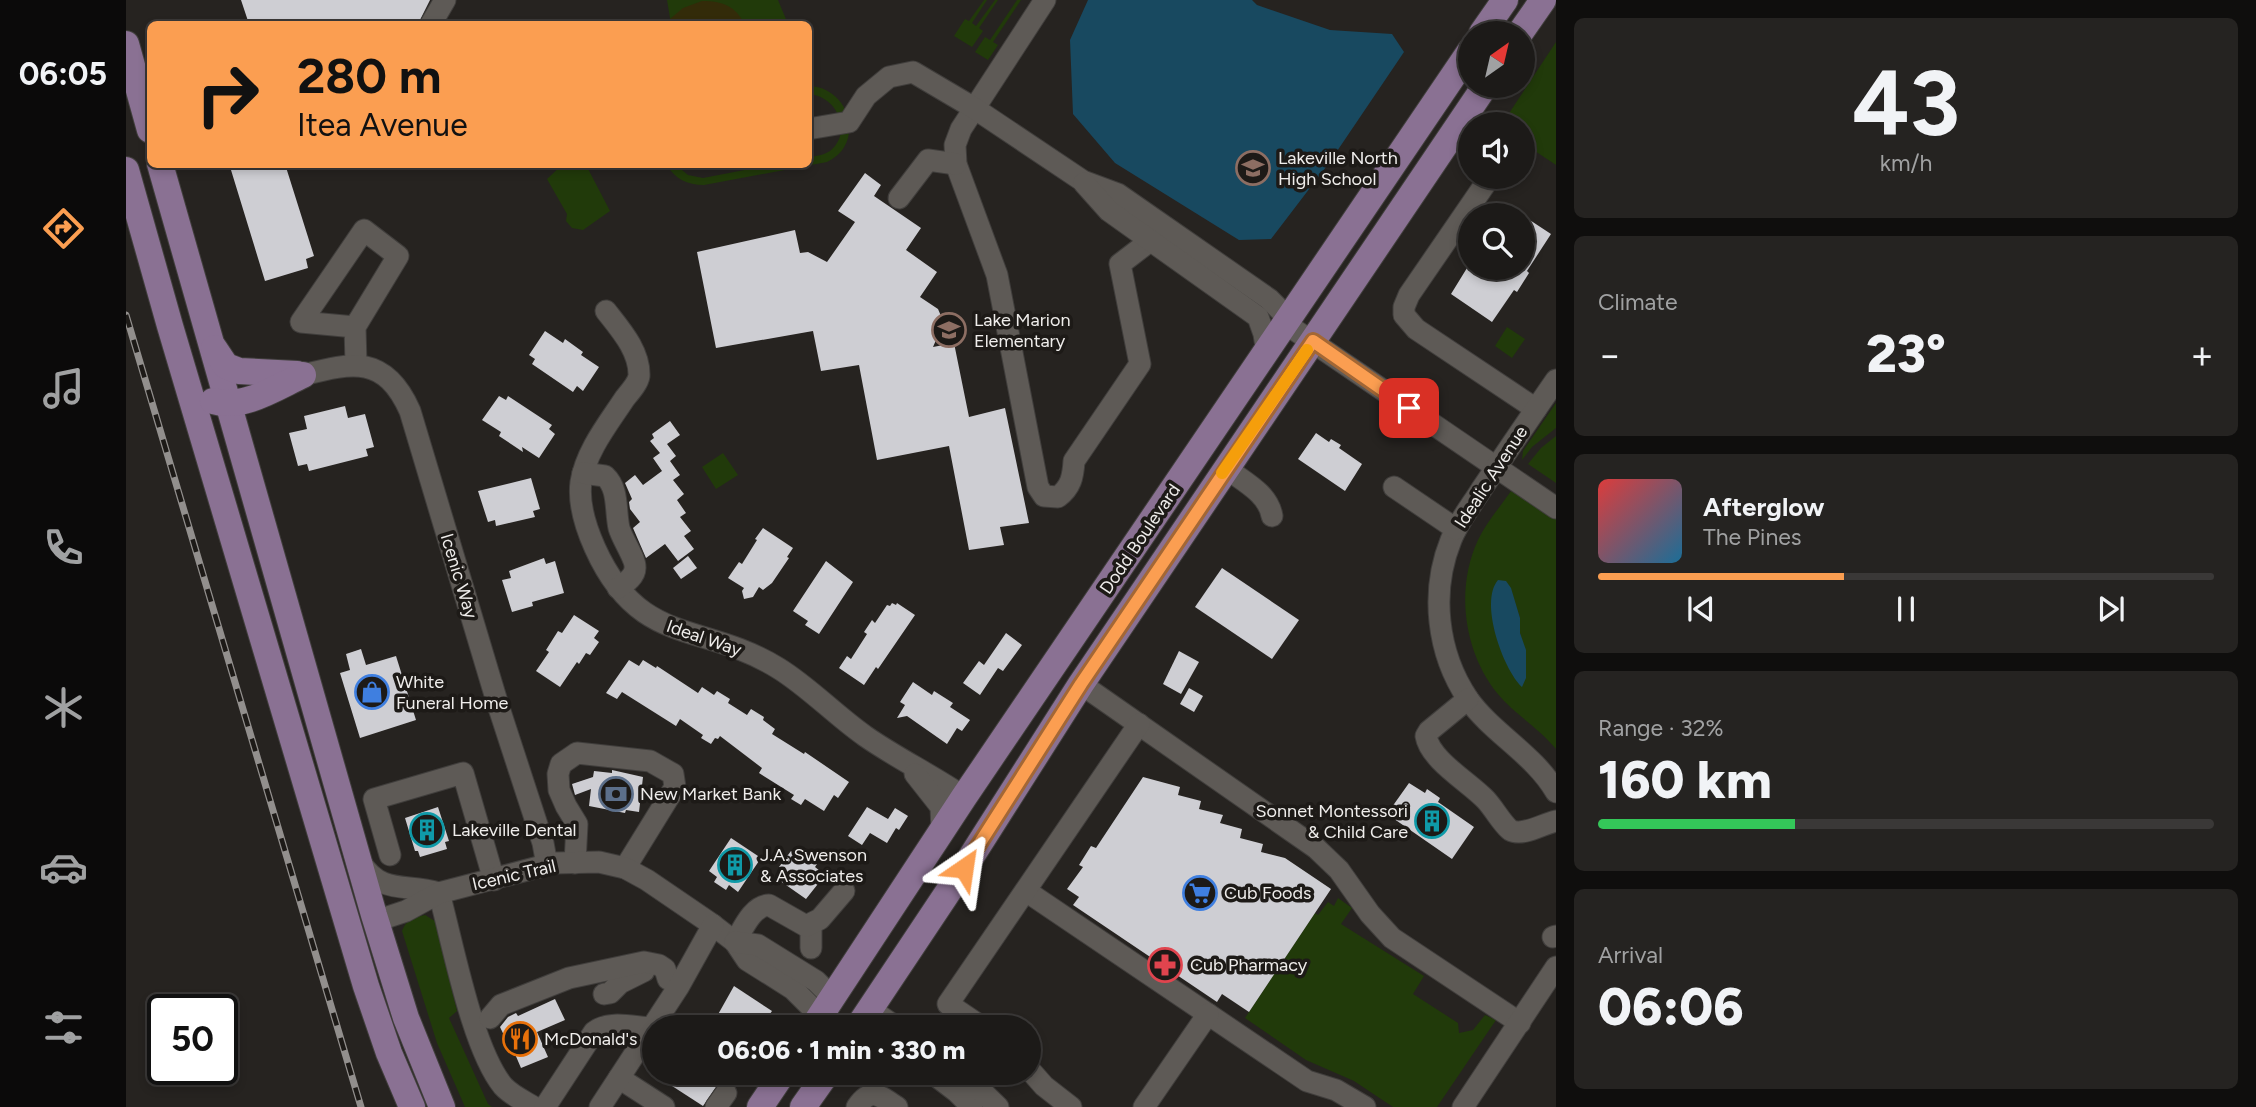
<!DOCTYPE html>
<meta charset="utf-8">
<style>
:root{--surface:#1c1a18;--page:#252321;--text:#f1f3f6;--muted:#a0a1a2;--line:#3a3837;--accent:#fb9e51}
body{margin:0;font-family:Figtree,sans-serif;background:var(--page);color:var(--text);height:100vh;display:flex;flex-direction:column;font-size:26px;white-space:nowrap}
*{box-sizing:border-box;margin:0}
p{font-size:23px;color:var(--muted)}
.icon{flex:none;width:38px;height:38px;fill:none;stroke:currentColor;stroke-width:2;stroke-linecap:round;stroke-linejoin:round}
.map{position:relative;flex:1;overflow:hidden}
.sheet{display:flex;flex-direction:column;gap:18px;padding:18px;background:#0f0e0d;width:700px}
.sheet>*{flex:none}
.guide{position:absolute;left:21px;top:21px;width:665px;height:147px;border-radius:10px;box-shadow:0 4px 10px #0003,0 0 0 2px var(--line);background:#fb9e51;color:#111;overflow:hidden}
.needle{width:46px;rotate:34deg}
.tools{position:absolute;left:1332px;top:21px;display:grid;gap:14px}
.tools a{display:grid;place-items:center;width:77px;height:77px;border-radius:50%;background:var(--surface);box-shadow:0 4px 10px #0003,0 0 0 2px var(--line);font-size:35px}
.speed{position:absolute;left:21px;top:994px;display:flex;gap:14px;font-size:35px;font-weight:700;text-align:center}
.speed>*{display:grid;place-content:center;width:91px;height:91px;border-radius:50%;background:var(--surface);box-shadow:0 4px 10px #0003,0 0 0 2px var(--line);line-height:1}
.speed .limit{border:4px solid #111;border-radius:10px;background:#fff;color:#111}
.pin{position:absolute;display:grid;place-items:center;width:60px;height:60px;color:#fff;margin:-30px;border-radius:14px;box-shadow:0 4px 10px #0006}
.me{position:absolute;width:77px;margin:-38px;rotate:32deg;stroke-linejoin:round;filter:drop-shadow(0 0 5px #0008)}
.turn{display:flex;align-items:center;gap:24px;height:147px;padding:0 35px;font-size:32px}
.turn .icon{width:91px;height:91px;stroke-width:2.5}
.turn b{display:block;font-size:49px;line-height:60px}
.big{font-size:52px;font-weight:800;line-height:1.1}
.sheet .card{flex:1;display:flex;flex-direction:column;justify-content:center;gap:10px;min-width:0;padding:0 24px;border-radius:10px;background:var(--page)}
.sheet .dial{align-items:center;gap:0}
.dial b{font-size:91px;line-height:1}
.song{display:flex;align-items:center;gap:21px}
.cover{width:84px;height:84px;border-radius:10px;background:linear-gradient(135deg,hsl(0 70% 55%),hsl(200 70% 35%))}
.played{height:7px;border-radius:4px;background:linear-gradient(90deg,var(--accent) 40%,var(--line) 40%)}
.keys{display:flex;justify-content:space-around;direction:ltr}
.heat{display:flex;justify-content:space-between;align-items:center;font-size:38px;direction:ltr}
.charge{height:10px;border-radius:5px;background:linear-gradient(90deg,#34c759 32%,var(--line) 0)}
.trip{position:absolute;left:516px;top:1015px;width:399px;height:70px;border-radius:35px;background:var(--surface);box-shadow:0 4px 10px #0003,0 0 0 2px var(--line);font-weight:800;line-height:70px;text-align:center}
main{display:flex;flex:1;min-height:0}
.dock{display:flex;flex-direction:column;width:126px;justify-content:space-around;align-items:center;background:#0b0a0a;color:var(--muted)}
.dock .icon{width:49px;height:49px}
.dock .active{color:var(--accent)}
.dock b{font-size:32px;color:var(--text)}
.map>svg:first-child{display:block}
.green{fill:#213a0a;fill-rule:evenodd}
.sand{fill:#332b09}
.water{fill:#184960}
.building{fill:#ceced3}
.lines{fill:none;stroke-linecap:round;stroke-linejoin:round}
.minor-casing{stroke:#403e3c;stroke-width:23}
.major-casing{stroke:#403e3c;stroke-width:28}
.minor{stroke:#5e5a56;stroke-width:21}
.major{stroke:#8a7193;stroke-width:26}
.rail-casing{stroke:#928f8d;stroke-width:7}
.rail{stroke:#1d1a17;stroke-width:4.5;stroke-dasharray:13;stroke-linecap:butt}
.route-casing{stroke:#a36735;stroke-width:18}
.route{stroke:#fb9e51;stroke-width:12}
.slow{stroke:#f59e0b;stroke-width:12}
.labels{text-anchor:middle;stroke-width:7;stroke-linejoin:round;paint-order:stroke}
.poi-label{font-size:18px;fill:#efedeb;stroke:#1d1a17;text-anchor:start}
.street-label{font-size:18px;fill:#efedeb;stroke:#1d1a17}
</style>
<main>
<nav class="dock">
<b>06:05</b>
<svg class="icon active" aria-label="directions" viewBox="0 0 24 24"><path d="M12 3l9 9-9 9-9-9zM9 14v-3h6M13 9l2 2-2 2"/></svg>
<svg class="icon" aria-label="music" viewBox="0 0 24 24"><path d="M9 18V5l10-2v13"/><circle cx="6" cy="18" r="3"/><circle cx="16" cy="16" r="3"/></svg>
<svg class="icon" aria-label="phone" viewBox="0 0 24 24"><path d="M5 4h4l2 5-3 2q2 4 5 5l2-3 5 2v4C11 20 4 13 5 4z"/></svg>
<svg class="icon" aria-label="climate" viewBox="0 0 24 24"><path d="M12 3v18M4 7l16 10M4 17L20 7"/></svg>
<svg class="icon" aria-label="car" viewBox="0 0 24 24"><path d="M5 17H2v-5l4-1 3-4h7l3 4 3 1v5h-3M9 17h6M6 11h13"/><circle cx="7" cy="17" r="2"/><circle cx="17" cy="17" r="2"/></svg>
<svg class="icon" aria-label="filters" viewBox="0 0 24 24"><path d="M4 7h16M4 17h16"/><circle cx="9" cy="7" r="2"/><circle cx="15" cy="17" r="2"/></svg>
</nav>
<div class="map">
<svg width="1430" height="1107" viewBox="0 0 1430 1107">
<rect width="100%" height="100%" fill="#262320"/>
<g class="green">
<polygon points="541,0 652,0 662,24 545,24"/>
<polygon points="858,0 861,0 846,23 850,26 869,0 872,0 853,28 857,31 846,47 828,36 839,19 843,21"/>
<polygon points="891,0 895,0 867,42 872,45 862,60 849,52 859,37 864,40"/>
<polygon points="1430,42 1430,165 1397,143 1396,124 1376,124"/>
<path d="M683 86C724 87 740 144 701 162L578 185C561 185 549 179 541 165H550L562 175 577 178 644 165 682 164 683 157C690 156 698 155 704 151 728 131 710 96 683 94Z"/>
<polygon points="460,165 484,211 457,230 446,228 440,221 441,214 421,179 435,166"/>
<polygon points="1381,327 1399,339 1386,358 1369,346"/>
<polygon points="1430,403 1430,428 1406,447 1396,460 1397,451"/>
<polygon points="1430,436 1430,483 1402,464 1415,448"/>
<polygon points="597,453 612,475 590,489 576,467"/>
<path d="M1385 491 1430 519V749C1413 728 1388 714 1371 693 1338 652 1329 589 1352 540 1360 523 1374 507 1385 491ZM1386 593 1394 618V633L1400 657 1399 663 1388 677 1368 629 1367 612Z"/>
<polygon points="1212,898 1226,908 1215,924 1298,976 1287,994 1332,1023 1333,1033 1347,1030 1359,1015 1370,1020 1311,1107 1267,1107 1228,1081 1180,1060 1119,1018 1189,913 1192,915 1202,902 1208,906"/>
<path d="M299 915 309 921 331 1011 323 1018 362 1104 366 1107H339L311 1043 276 931C281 919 287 918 299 915Z"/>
</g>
<path class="sand" d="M576 1C596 1 610 6 618 24H545L544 19 557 8Z"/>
<g class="water">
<polygon points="962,0 1126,0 1131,5 1204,30 1266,34 1278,52 1203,163 1145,239 1113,240 989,163 947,114 944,40"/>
<path d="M1372 580 1380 581 1385 588 1394 618V633L1400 650V678L1396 687C1377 669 1353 602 1372 580Z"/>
</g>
<g class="building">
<polygon points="115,0 304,0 292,24 123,24"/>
<polygon points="123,164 159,164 188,256 180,259 182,268 139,281 105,170"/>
<polygon points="739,173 755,185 748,196 795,228 780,250 811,272 794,297 812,309 815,316 817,324 807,347 828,343 843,417 879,408 903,523 874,527 878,545 843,550 823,446 751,460 733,365 695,371 687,331 590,348 571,252 669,230 674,253 682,252 701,262 729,222 712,211"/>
<polygon points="1396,215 1425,234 1401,271 1403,273 1391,292 1388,290 1366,322 1325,294 1341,268 1396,268"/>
<polygon points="419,331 437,343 439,339 457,352 455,355 473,367 457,391 451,386 447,392 406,364 409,359 403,355"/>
<polygon points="373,396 380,400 382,396 426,425 423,429 429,434 413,458 396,447 397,452 373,436 375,432 356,420"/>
<polygon points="219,406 222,418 239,414 248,447 240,449 242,456 183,471 181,464 172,466 163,433 181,429 178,416"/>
<polygon points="544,421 554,435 541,444 550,456 544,461 554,475 547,480 558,494 551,500 560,513 554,517 565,531 558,536 568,549 552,561 539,544 520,558 507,528 514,522 504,509 503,502 506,499 499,483 509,475 517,485 536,471 527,458 534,453 524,441 528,438 526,434"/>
<polygon points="1190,433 1203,442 1205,439 1215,445 1213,448 1236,464 1219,491 1172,459"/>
<polygon points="405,478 414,509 407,511 409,517 370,526 369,520 362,522 352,491"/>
<polygon points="637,528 667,548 661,557 663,558 646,583 637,590 633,587 627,597 618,599 616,591 618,588 602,578 613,562 616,564 631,540 629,539"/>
<polygon points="562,556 571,568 555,579 547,568"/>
<polygon points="418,558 420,564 429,561 438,593 406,602 407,606 386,612 376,580 385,578 383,571"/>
<polygon points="700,561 727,582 693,634 679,625 682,621 667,611"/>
<polygon points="1096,568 1173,620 1146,659 1069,607"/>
<polygon points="766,603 770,605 771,603 789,615 752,669 750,667 738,685 713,668 721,656 725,659 741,634 738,632 746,620 749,623 761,605 764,606"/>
<polygon points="448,615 473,631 468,638 473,642 464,655 460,653 453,664 451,662 434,687 410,671 423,652 420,650 432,631 436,633"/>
<polygon points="880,633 896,645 877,671 872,668 854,695 837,683 853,661 858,665"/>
<polygon points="235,649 240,665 270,656 290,720 234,738 214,673 224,670 220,654"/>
<polygon points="1053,651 1073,662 1055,694 1037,684"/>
<polygon points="503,660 513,666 517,660 530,668 531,666 572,693 576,687 588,695 591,691 604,699 602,703 621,715 625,709 638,717 637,720 649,729 646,734 678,754 679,752 723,782 712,798 708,795 698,811 679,799 675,805 665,799 668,795 633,773 636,768 594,736 592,739 589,738 585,744 575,738 577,735 554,719 550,726 496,692 491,699 480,693"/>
<polygon points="787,682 806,695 808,691 827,703 824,707 844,720 836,731 831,728 821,744 781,716 771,718 779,705 774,702"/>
<polygon points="1063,688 1077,696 1068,712 1054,704"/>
<polygon points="486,770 517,777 513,812 500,810 499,813 463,806 465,789 449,795 446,784 467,777 468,771 486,773"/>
<polygon points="1017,777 1054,787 1052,795 1075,801 1073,809 1097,815 1094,823 1116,829 1114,838 1137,844 1135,852 1159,858 1205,889 1123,1012 1096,994 1091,1002 947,905 953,897 941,889 957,867 953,865 965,846 970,848"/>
<polygon points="1283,783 1299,793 1301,789 1314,798 1312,802 1348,827 1326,859 1261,814"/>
<polygon points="312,807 323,841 319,842 321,849 294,857 292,851 289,851 279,818"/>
<polygon points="741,807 762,819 769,808 782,816 773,830 770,828 761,843 744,833 736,845 722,836"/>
<polygon points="605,838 635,858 612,892 603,885 600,890 588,882 591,877 583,871"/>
<polygon points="665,851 675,858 678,855 691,864 689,867 699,875 680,899 650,878 656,869 653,867"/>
<polygon points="608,986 646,1011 635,1027 602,1027 590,1018"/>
<polygon points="429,999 439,1020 411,1032 422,1057 395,1068 386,1047 384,1048 374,1027 382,1017 390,1013 392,1016"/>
<polygon points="526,1073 581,1073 594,1081 577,1106"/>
</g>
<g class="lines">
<g class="minor-casing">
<g id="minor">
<path d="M919 0 835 129 829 145 830 164 871 275 912 487 918 496 932 497C945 487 947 477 948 461L1014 364 994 264 1024 241"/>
<polyline points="305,24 319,0"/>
<polyline points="682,129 723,122 740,96 763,77 787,72 848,108 957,181 992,194 1143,299 1157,313 1160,324 1430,508"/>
<polyline points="1364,177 1283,295 1278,307 1278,315 1290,329 1410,409"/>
<polyline points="958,183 983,211 1132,317 1138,334 1141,353"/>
<polyline points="773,198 802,160 830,164"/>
<path d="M480 311C494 329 514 351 513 376 512 383 504 392 499 398 482 424 460 451 455 482 452 504 460 528 469 548 514 648 576 621 652 668 683 687 709 715 739 736 772 759 806 775 838 797"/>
<polyline points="229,327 175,322 238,230 272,256 229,327 230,364"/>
<path d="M177 375C227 362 259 355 284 411L372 705 417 843 421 865"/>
<path d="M1430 380C1405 416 1380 453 1355 490 1345 506 1332 522 1325 540 1304 592 1311 653 1342 699 1367 734 1408 754 1430 792"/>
<path d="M1100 468C1118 482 1142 493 1146 516"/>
<path d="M457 473 479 476C493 489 489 510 493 528 496 539 510 559 509 568 509 577 499 583 492 588"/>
<polyline points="1268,487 1330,529"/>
<polyline points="955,684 1190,848 1213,870 1244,914 1266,938 1394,1023"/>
<path d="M1342 699 1303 731 1300 736C1304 760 1343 782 1360 800 1369 810 1375 822 1384 830 1397 837 1416 824 1430 821"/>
<polyline points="789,774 815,807 816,831"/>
<polyline points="264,855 248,799 337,773 368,880"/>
<path d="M235 863C256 895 279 883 313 893"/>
<polyline points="449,863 451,824 440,806 433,790 432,774 435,764 451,753 524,761 547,774 549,787 499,868"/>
<polyline points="900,891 1181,1081 1210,1090 1239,1107"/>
<path d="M313 893C327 944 346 1048 377 1086 385 1095 398 1101 408 1107"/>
<polyline points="250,921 280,911 313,893 428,863 473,862 499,868 521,880 587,925 609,942 621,960 667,989 694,1016"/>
<polyline points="685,924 685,948"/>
<polyline points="1427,937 1430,936"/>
<path d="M609 942C617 929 626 906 643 905L680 926 694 919 718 891"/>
<polyline points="609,942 632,945 690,981 707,998"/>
<polyline points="478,994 484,993 494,983 518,971"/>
<polyline points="744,1009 770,1027"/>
<polyline points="364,1018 375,1005 443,978 518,962 533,965 539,969 542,979"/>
<polyline points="856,1027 822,1004 1013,724"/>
<polyline points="903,1069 918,1086 945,1107"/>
<polyline points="806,1073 831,1092 846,1107"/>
<polyline points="837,1073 872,1107"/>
<polyline points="493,1078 538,1107"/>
<path d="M419 1107 468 1032C483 1020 507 1027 525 1028"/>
<polyline points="474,1107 553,986 587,925"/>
<polyline points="590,1107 600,1093"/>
<path d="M731 1107C745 1086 754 1096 771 1107"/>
<polyline points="1018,1107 1082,1014"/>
<polyline points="1337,1107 1430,967"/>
</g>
</g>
<g class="major-casing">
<g id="major">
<polyline points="1356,33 1379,0"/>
<polyline points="1394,33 1417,0"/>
<polyline points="0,44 24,130"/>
<polyline points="34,164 248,915 280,1018 316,1107"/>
<polyline points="0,170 44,326 240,986 263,1053 286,1107"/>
<polyline points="88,348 100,366 113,371 171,374"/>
<path d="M87 401C117 410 151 387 177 375"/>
<polyline points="687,1027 838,797 1344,51"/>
<polyline points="732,1027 838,868 955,684 1359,86"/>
<polyline points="634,1107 657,1073"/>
<polyline points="677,1107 701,1073"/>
</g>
</g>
<use href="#minor" class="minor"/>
<use href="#major" class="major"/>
<g class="rail-casing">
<polyline id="rail" points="0,315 235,1107"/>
</g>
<use href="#rail" class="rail"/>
</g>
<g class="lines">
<g class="route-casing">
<polyline id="route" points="838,868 955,684 1187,341 1283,408"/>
</g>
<use href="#route" class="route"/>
<polyline class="slow" points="1096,473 1181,350"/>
</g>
<defs>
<g id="school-ring" transform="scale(1.75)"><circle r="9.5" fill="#1d1a17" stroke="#8d6e63" stroke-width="1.5"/><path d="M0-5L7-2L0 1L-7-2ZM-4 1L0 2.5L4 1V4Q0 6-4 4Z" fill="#8d6e63"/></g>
<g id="shop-ring" transform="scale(1.75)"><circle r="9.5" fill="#1d1a17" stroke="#3f7fe0" stroke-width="1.5"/><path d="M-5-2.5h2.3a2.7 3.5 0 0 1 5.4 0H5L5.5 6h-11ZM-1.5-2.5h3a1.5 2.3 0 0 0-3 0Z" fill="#3f7fe0"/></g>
<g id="bank-ring" transform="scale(1.75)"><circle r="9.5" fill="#1d1a17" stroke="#5c6f8a" stroke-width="1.5"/><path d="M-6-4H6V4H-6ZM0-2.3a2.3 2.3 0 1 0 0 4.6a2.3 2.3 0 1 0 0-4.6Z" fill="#5c6f8a"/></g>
<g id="building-ring" transform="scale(1.75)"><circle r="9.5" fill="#1d1a17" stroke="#0f9aa8" stroke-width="1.5"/><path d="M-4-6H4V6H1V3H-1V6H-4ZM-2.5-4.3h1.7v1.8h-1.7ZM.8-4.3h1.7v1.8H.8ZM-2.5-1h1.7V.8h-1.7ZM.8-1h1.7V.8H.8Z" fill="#0f9aa8"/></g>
<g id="supermarket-ring" transform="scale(1.75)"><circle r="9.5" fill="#1d1a17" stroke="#3f7fe0" stroke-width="1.5"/><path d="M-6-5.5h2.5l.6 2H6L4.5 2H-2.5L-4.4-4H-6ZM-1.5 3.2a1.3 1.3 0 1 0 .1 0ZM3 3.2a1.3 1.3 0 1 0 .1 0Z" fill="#3f7fe0"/></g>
<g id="pharmacy-ring" transform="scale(1.75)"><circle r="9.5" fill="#1d1a17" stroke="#e0444e" stroke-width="1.5"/><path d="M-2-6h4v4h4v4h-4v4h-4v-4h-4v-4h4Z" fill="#e0444e"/></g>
<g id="restaurant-ring" transform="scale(1.75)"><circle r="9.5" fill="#1d1a17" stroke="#e8710a" stroke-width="1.5"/><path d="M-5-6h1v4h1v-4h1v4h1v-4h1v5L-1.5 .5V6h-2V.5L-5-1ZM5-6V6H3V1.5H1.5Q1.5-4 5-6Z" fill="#e8710a"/></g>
</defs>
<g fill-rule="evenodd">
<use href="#school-ring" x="1127" y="168"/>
<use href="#school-ring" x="823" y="330"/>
<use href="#shop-ring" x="246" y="692"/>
<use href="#bank-ring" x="490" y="794"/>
<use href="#building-ring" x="1306" y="821"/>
<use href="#building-ring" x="301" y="830"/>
<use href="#building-ring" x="609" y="865"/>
<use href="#supermarket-ring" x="1074" y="893"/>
<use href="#pharmacy-ring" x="1039" y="965"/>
<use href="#restaurant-ring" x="394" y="1039"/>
</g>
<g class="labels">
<g class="poi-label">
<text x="1152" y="164">Lakeville North<tspan x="1152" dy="21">High School</tspan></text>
<text x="848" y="326">Lake Marion<tspan x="848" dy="21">Elementary</tspan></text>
<text x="270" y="688">White<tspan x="270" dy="21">Funeral Home</tspan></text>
<text x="514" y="800">New Market Bank</text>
<text x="1282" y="817" text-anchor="end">Sonnet Montessori<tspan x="1282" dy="21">&amp; Child Care</tspan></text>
<text x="326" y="836">Lakeville Dental</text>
<text x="634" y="861">J.A. Swenson<tspan x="634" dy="21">&amp; Associates</tspan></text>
<text x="1098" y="899">Cub Foods</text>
<text x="1064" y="971">Cub Pharmacy</text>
<text x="418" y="1045">McDonald's</text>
</g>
<g class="street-label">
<text transform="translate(1365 477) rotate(-57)" y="6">Idealic Avenue</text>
<text transform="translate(1014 539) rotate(-56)" y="6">Dodd Boulevard</text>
<text transform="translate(333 576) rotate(73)" y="6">Icenic Way</text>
<text transform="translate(578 638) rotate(19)" y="6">Ideal Way</text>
<text transform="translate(388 875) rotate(-13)" y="6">Icenic Trail</text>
</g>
</g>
</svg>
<div class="tools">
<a><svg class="needle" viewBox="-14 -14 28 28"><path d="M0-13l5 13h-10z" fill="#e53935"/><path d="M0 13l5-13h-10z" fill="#a0a1a2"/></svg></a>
<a><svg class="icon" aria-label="sound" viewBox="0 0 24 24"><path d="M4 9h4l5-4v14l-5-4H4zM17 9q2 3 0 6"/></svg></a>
<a><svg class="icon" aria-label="search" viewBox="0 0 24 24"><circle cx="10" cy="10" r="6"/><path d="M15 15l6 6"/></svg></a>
</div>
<div class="speed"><div class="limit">50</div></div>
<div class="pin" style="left:1283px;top:408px;background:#d93025"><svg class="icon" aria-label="arrive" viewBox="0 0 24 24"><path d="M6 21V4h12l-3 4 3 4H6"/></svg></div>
<svg class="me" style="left:838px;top:868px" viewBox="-20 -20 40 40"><path d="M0-17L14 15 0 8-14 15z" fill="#fb9e51" stroke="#fff" stroke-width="4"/></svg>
<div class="trip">06:06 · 1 min · 330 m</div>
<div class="guide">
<div class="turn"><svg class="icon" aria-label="right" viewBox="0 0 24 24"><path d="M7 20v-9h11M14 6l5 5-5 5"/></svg><div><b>280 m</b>Itea Avenue</div></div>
</div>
</div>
<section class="sheet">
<div class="card dial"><b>43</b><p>km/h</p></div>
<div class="card"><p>Climate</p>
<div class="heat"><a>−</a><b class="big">23°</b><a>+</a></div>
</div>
<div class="card">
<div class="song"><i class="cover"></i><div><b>Afterglow</b><p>The Pines</p></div></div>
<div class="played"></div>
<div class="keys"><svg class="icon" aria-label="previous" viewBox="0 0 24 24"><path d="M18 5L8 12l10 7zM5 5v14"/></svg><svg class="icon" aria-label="pause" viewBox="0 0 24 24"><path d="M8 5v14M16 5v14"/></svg><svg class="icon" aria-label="next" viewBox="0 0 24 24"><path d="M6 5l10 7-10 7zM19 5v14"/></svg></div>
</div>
<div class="card"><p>Range · 32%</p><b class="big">160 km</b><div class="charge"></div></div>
<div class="card"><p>Arrival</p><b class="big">06:06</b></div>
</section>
</main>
